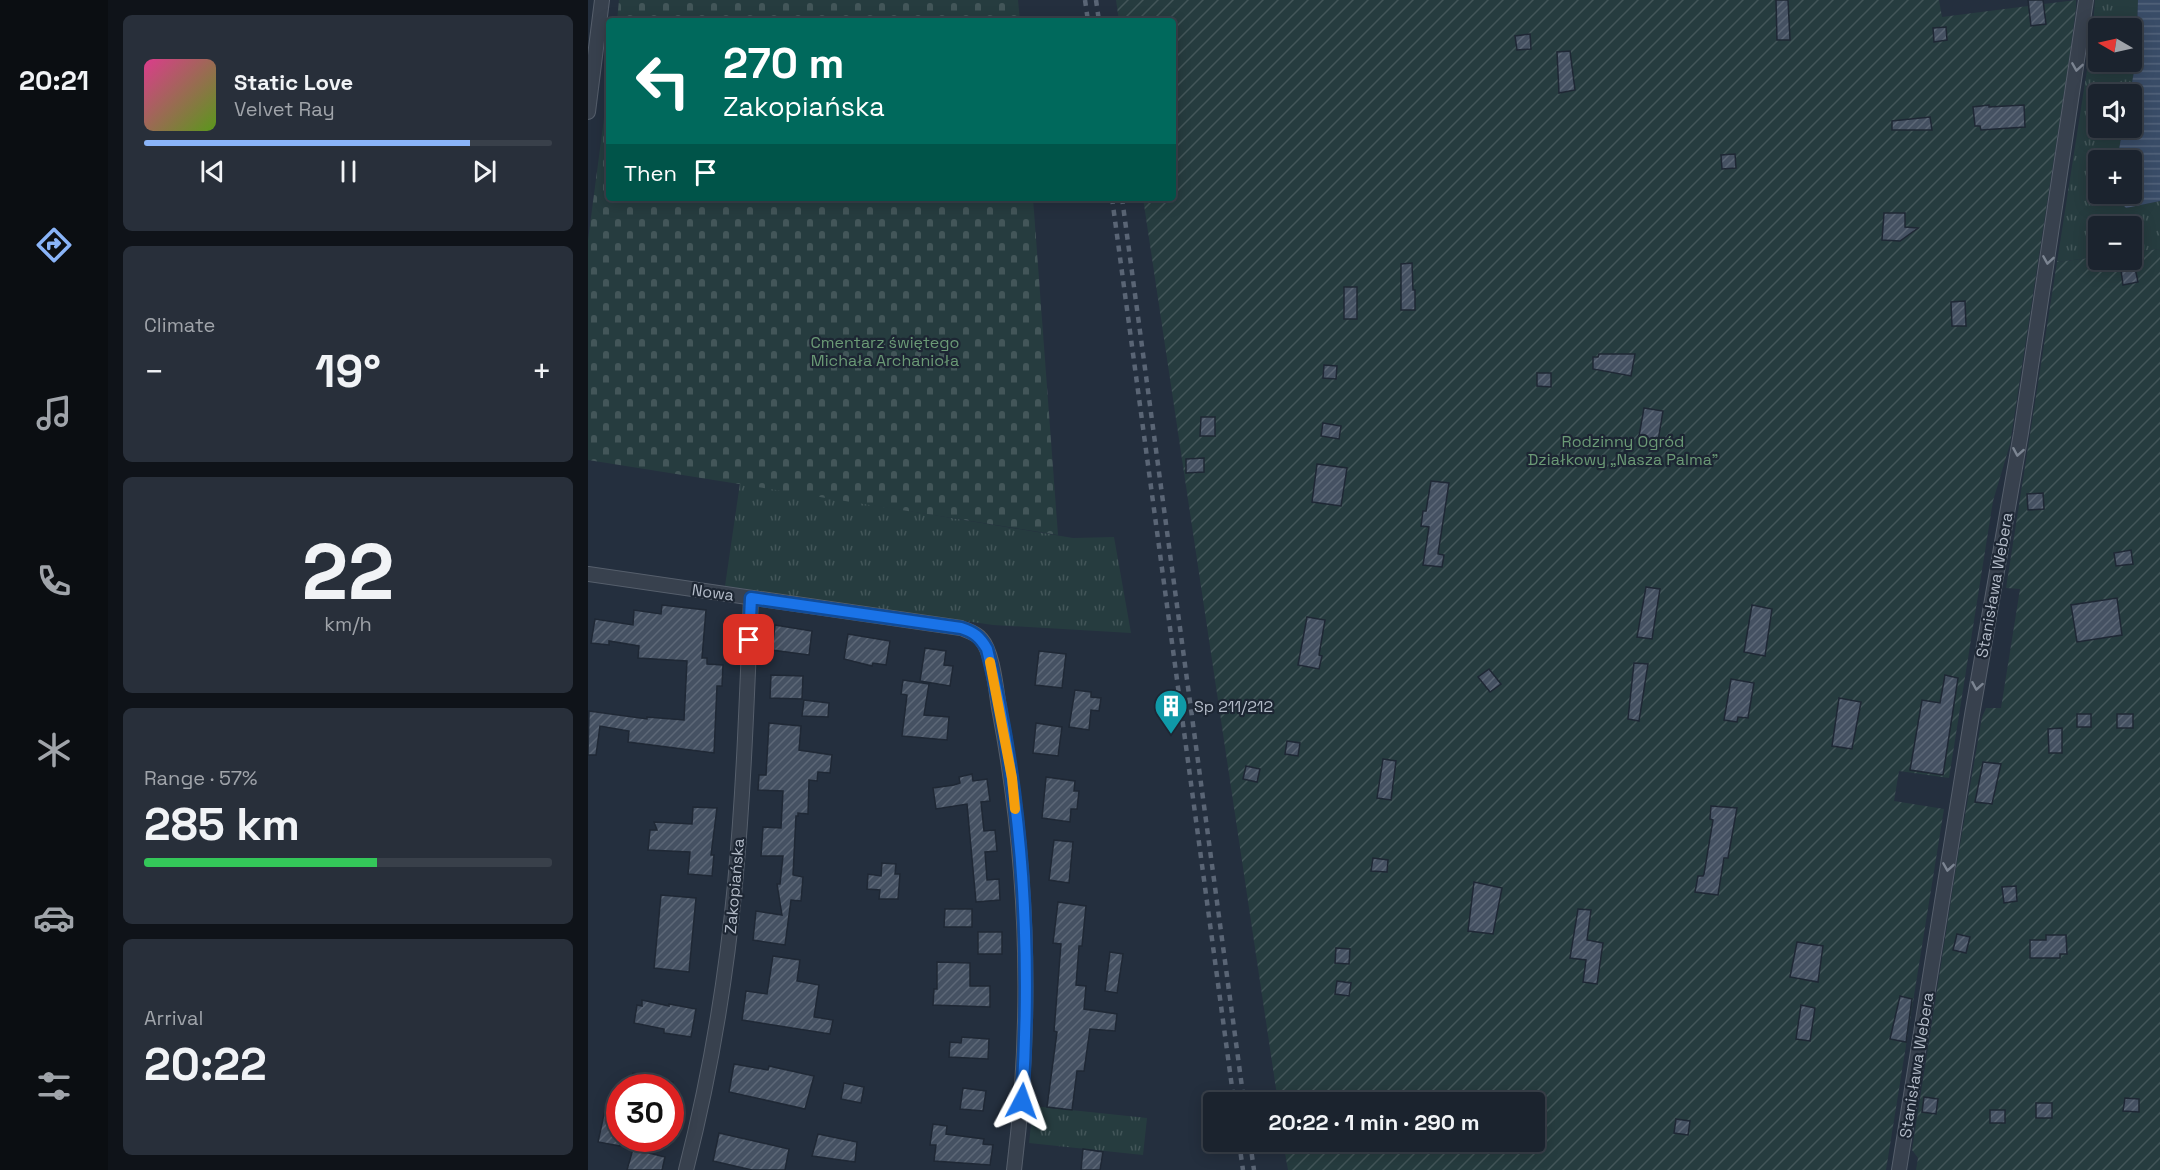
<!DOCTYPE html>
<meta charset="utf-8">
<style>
:root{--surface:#1b232e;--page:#282f3a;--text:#f1f3f6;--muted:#a0a4aa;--line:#39404a;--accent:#8ab4f8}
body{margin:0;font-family:"Space Grotesk",sans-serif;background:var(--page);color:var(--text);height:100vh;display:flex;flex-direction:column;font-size:22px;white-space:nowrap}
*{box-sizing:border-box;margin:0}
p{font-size:20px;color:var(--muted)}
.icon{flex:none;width:33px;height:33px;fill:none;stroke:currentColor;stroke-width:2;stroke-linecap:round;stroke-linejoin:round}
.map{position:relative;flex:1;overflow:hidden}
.sheet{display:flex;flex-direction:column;gap:15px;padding:15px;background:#0f1319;width:480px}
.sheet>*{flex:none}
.top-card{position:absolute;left:18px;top:18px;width:570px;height:183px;border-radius:6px;box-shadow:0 3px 15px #0003,0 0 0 2px var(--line);background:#00695c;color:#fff;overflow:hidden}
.needle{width:39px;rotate:279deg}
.tools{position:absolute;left:1500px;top:18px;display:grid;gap:12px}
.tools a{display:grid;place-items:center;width:54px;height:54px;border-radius:6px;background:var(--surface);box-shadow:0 3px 15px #0003,0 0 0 2px var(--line);font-size:30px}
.speed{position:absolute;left:18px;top:1074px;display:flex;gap:12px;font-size:30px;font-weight:700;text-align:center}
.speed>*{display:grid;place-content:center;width:78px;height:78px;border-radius:50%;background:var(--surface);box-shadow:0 3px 15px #0003,0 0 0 2px var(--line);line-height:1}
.speed .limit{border:9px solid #d22;background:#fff;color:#111}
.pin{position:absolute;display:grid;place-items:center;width:51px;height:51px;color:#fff;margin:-26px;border-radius:12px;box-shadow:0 3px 9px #0006}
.me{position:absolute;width:66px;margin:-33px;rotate:4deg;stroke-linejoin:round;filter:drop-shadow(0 0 4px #0008)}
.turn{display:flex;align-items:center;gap:21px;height:126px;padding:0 18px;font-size:27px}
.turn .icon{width:78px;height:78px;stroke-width:2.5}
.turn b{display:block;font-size:42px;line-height:51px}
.then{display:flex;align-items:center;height:57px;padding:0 18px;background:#0003;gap:12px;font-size:22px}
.big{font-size:45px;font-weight:700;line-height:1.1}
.sheet .tile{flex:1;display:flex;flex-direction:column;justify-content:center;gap:9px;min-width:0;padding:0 21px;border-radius:9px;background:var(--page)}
.sheet .dial{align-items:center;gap:0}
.dial b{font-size:78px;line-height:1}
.song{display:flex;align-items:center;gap:18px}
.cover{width:72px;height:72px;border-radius:9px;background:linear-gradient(135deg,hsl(330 70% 55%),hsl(90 70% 35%))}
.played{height:6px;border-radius:3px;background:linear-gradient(90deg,var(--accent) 80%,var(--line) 80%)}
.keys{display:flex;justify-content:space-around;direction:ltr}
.heat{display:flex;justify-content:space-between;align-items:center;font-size:33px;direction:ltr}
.charge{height:9px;border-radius:4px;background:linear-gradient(90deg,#34c759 57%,var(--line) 0)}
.trip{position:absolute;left:615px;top:1092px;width:342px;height:60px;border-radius:6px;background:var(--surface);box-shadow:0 3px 15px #0003,0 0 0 2px var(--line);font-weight:700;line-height:60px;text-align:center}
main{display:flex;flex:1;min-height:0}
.dock{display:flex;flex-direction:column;width:108px;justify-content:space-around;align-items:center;background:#0b0e12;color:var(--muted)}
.dock .icon{width:42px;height:42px}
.dock .selected{color:var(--accent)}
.dock b{font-size:27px;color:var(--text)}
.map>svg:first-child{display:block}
.grass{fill:url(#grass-tufts);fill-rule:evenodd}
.cemetery{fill:url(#cemetery-stones)}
.garden{fill:url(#garden-furrows)}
.water{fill:url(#water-rules)}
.building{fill:url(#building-hatch);stroke:#1f2835;stroke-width:1.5}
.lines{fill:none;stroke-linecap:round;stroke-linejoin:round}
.street-casing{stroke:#565f6c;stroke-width:16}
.street{stroke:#38414e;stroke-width:14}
.rail{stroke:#5a6575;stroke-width:4.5;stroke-dasharray:6 6;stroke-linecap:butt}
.oneway{stroke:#7c8592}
.route-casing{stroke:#114b97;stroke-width:15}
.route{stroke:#1a73e8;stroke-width:10}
.slow{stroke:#f59e0b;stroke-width:10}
.labels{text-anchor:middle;stroke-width:4.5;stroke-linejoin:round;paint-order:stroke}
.park-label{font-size:16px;fill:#6b9a76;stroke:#1d2633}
.street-label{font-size:16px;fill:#b4bcc9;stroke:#1d2633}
.poi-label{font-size:16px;fill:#b4bcc9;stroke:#1d2633;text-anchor:start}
</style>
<main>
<nav class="dock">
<b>20:21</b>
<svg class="icon selected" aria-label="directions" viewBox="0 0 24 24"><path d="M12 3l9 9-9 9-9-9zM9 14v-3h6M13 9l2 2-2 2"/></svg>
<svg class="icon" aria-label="music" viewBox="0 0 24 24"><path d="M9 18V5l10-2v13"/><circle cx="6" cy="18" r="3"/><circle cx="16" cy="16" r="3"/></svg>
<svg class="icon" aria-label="phone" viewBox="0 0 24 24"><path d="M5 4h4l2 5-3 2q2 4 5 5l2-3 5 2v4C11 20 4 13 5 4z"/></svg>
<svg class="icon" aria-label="climate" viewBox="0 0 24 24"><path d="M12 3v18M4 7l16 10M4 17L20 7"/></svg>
<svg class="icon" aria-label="car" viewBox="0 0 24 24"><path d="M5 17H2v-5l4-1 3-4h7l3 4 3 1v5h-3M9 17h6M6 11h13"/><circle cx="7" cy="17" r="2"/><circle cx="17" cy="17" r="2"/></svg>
<svg class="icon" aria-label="filters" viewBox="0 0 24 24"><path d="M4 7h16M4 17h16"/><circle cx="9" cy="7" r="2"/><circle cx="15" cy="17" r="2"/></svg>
</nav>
<section class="sheet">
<div class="tile">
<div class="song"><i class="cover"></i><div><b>Static Love</b><p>Velvet Ray</p></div></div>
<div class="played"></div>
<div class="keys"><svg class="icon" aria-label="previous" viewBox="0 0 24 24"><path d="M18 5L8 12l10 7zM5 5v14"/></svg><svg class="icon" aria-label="pause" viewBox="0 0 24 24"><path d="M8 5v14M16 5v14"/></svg><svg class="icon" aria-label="next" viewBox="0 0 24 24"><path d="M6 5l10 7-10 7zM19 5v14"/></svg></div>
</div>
<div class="tile"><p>Climate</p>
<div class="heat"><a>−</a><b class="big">19°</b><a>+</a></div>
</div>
<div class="tile dial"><b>22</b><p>km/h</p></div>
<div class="tile"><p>Range · 57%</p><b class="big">285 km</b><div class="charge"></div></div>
<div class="tile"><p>Arrival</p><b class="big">20:22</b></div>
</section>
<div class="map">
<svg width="1572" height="1170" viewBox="0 0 1572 1170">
<defs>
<pattern id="grass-tufts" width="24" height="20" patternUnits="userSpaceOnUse" patternTransform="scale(1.5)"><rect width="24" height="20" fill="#263c3f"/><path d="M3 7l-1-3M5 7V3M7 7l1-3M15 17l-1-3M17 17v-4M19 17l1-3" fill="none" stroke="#435659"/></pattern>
<pattern id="cemetery-stones" width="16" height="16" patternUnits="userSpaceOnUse" patternTransform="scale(1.5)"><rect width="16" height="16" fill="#263c3f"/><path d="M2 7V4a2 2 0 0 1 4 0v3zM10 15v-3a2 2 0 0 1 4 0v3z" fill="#435659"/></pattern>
<pattern id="garden-furrows" width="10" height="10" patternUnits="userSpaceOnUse" patternTransform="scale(1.5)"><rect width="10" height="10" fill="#263c3f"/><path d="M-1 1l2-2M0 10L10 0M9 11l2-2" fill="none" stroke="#435659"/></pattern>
<pattern id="water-rules" width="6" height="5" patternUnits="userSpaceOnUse" patternTransform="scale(1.5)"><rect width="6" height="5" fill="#394c67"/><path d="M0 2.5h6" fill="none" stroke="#53647b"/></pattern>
<pattern id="building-hatch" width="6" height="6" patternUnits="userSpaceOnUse" patternTransform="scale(1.5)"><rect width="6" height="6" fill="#455162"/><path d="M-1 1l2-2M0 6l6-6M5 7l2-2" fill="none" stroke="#5d6877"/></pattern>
</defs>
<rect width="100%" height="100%" fill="#242f3e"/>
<g class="grass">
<path d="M1507 0H1550L1548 60 1542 94H1510V128H1535L1529 160H1510V194H1525L1538 208 1572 201V249L1544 252V226H1510V257L1469 262 1504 38ZM1510 28H1544V62H1510Z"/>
<polygon points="152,483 485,538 526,537 543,633 405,625 137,586"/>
<polygon points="445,1106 559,1118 555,1155 441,1143"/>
</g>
<g class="cemetery">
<polygon points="31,0 430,0 432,21 29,21"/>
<polygon points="21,80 21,198 445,198 470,535 0,460 0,240"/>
</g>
<g class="garden">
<polygon points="528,0 1351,0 1354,17 1488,0 1488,8 1481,60 1422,444 1405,501 1361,778 1311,771 1306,801 1356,809 1298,1170 700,1170 695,1142 946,1142 946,1102 690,1102 555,198 585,198 585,21 531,21"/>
<polygon points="1572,249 1572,1170 1328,1170 1330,1158 1324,1150 1369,862 1394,717 1398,708 1413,708 1432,589 1418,588 1469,262 1510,257 1510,260 1544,260 1544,252"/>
</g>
<polygon class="water" points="1550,0 1572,0 1572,201 1538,208 1525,194 1544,194 1544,160 1529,160 1535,128 1544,128 1544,94 1542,94 1548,60"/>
<g class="building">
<polygon points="1188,0 1200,0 1202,40 1189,40"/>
<polygon points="1440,0 1455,0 1458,24 1443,26"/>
<polygon points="1358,27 1359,40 1346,42 1345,28"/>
<polygon points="942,34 943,49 929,50 927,36"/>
<polygon points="982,51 987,90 971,93 969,52"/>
<polygon points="1401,105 1401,107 1436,105 1437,127 1393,130 1392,126 1387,126 1385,107"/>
<polygon points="1342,117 1344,130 1304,130 1304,121"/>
<polygon points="1147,154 1148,168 1134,169 1133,155"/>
<polygon points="1296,213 1317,213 1317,227 1330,228 1312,241 1294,240"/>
<polygon points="824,263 825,290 827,290 827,310 813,310 813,264"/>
<polygon points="1547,268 1550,282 1535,285 1533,270"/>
<rect x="756" y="287" width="13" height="32"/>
<polygon points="1377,301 1378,326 1364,326 1363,302"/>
<polygon points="1011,354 1047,354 1043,376 1005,369 1005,357 1010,357"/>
<polygon points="736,365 749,366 748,379 735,378"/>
<polygon points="949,373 963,373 963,387 949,386"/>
<polygon points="1056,408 1075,411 1070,441 1055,439 1055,436 1051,436"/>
<polygon points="613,417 627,417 627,436 612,436"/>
<polygon points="735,423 753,426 751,439 733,436"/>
<polygon points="616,458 616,472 598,473 598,459"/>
<polygon points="729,464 759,468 753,506 724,502"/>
<polygon points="843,481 861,483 850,554 856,555 854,567 835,565 841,527 833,526 835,511 838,511"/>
<polygon points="1455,493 1456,509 1440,510 1439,494"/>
<polygon points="1543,550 1545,564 1528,566 1526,553"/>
<polygon points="1058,587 1072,589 1064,639 1049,637"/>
<polygon points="1529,598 1534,635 1489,642 1483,605"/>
<polygon points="74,605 118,610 114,658 119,658 119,664 135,665 134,686 129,686 126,753 40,742 41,731 12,726 8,755 0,755 1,711 59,719 59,717 96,720 99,661 50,658 51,646 21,641 21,645 3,643 7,619 45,625 46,610 73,614"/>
<polygon points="1164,605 1184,609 1177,656 1156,652"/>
<polygon points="719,617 737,620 731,655 734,656 731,669 710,665"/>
<polygon points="187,625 224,631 221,655 184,650"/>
<polygon points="260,634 302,641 298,665 285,663 284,666 256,659"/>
<polygon points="337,648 358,651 356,665 365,666 362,686 332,681"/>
<polygon points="451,651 478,654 474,688 447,685"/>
<polygon points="1046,663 1060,664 1051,721 1040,719"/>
<polygon points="901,669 913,684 902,692 890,677"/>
<polygon points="183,675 215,676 214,699 182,698"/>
<polygon points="1357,675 1370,678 1355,775 1322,770 1334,700 1352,703"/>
<polygon points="1143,679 1166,683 1160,718 1150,717 1149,722 1136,720"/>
<polygon points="315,680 341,684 336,715 361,717 359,740 314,736 319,695 313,694"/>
<polygon points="487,690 503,692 503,697 513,698 511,711 503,710 501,730 481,727"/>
<polygon points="1251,698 1273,702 1264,749 1244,746"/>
<polygon points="216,700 241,703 240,717 214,716"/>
<rect x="1489" y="714" width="14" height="13"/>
<rect x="1529" y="714" width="16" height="14"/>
<polygon points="181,723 213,726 211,750 244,755 242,773 230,772 229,781 221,780 220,814 210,813 210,816 208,816 205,875 215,877 213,901 203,900 197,945 165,940 168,911 194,915 189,884 192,884 195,856 173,856 175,827 193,828 195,791 170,790 171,775 178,775"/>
<polygon points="448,723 474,727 470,756 445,753"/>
<polygon points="1474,728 1474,753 1461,753 1460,729"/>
<polygon points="699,741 712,743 710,756 697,754"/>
<polygon points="795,759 808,761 803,800 789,798"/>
<polygon points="1395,762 1413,764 1404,804 1387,802"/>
<polygon points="658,766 672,769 669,782 655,779"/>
<polygon points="384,774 385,781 399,779 402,801 393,802 396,831 407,830 409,851 397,852 399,880 411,879 412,900 388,902 379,804 348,809 345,788 366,785 372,783 371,777"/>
<polygon points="458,777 487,781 486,791 491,791 489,809 483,809 482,822 454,818"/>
<polygon points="1123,806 1149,808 1140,858 1136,858 1130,895 1107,892 1110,876 1115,876 1116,874 1125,820 1122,819"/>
<polygon points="105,807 129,808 123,855 126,855 124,876 100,874 102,852 60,850 62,830 69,830 66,822 104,824"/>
<polygon points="466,840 485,842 481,883 461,880"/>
<polygon points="785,858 800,860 799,872 783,871"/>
<polygon points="294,863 308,864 307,874 312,874 310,899 291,899 292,890 279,889 280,874 293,876"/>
<polygon points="886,882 914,888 905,934 880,931"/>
<polygon points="1428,886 1429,901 1416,903 1414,887"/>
<polygon points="73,895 108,898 101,972 66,968"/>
<polygon points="470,902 498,906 494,946 491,946 488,985 498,986 496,1009 529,1014 527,1031 502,1029 496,1071 489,1071 484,1110 459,1107 469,1032 466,1031 473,944 465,943"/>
<polygon points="357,909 384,909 384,927 356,927"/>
<polygon points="990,909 1003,910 999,940 1015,943 1009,984 995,982 998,960 982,958"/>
<rect x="390" y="932" width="24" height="22"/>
<polygon points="1369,934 1382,937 1378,953 1365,950"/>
<polygon points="1458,935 1478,935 1479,954 1472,954 1472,958 1442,958 1442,940 1458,940"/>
<polygon points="1209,942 1235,946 1230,982 1202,977"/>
<polygon points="748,948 762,949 761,964 747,963"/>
<polygon points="522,952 535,954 529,993 517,991"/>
<polygon points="185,956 212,960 209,981 231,985 226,1017 245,1020 242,1034 154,1020 158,991 179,994"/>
<polygon points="349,962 382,963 382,986 402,986 402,1007 345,1005 346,989 349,989"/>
<polygon points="749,981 763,983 761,996 747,994"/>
<polygon points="1312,996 1324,999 1318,1042 1302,1039"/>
<polygon points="54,1000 81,1006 81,1004 108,1009 103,1037 76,1033 76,1029 46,1023 49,1005 54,1006"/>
<polygon points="1213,1005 1227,1008 1222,1041 1208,1039"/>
<polygon points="374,1037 401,1039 400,1059 361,1057 362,1042 373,1043"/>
<polygon points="146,1064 180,1070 181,1066 226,1076 217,1109 141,1092"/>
<polygon points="45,1073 85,1082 84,1088 41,1086"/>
<polygon points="256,1083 276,1087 273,1103 253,1099"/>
<polygon points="375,1088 398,1091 395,1111 372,1109"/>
<polygon points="1336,1097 1350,1099 1348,1114 1334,1112"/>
<polygon points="1537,1098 1551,1099 1551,1112 1535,1111"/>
<rect x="1448" y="1103" width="16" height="15"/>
<polygon points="18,1105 32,1107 32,1146 10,1142"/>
<rect x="1402" y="1110" width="15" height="13"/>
<polygon points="1088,1119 1102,1121 1100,1135 1086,1133"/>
<polygon points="345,1124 359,1126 358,1134 396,1139 395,1144 405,1145 402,1165 346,1161 348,1145 342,1145"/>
<polygon points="131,1133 201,1149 197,1170 164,1170 125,1161"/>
<polygon points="230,1134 269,1142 267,1162 224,1156"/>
<polygon points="45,1149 77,1157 74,1170 39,1170"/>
<polygon points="495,1149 515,1152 512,1170 493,1170"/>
</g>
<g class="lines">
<g class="street-casing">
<g id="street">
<polyline points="0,112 14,0"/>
<path d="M0 574 373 628C380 631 388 633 393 639 405 652 408 690 411 708 440 860 445 1017 426 1170"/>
<path d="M98 1170C122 1076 138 980 147 884 156 789 159 693 163 598"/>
<polyline points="1311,1170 1384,715 1433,433 1498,0"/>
</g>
</g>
<use href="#street" class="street"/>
<g class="rail">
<polyline points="497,0 500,21"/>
<polyline points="508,0 511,21"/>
<polyline points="524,198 646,1102"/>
<polyline points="534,198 656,1102"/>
<polyline points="651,1142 655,1170"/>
<polyline points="662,1142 666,1170"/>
</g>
</g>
<defs><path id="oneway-chevron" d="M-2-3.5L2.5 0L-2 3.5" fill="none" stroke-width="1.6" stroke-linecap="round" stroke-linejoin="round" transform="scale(1.5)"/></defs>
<g class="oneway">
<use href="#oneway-chevron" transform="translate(1489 67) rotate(99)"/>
<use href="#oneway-chevron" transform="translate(1460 260) rotate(99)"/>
<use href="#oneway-chevron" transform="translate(1430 452) rotate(100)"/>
<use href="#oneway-chevron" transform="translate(1389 686) rotate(100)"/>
<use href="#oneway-chevron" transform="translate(1360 867) rotate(99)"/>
</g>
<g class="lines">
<g class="route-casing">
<path id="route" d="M161 640 163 598 373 628C386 632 392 637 399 649 435 795 444 951 434 1101"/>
</g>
<use href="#route" class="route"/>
<polyline class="slow" points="402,662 424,778 427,809"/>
</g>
<defs>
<g id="building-pin" transform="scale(1.725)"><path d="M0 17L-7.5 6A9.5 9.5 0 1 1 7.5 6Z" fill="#0f9aa8" stroke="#1d2633"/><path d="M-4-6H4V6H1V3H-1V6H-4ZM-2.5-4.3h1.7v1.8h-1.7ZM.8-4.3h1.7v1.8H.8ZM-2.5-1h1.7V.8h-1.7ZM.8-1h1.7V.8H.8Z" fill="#fff"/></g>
</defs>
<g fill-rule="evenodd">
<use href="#building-pin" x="583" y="706"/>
</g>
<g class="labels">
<g class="park-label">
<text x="297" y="348">Cmentarz świętego<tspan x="297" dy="18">Michała Archanioła</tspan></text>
<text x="1035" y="447">Rodzinny Ogród<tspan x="1035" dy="18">Działkowy „Nasza Palma”</tspan></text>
</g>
<g class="street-label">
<text transform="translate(1406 585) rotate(-80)" y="6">Stanisława Webera</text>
<text transform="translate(125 592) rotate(8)" y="6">Nowa</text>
<text transform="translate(146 886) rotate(-85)" y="6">Zakopiańska</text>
<text transform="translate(1328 1065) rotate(-81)" y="6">Stanisława Webera</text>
</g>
<g class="poi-label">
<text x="606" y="712">Sp 211/212</text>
</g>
</g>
</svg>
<div class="tools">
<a><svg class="needle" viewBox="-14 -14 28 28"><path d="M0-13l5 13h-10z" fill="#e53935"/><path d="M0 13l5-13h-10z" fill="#a0a4aa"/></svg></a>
<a><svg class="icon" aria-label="sound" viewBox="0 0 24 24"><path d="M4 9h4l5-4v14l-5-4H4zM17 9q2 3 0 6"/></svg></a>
<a>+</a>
<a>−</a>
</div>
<div class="speed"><div class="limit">30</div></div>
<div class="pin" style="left:161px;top:640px;background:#d93025"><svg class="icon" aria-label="arrive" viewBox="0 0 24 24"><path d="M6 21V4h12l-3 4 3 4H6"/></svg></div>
<svg class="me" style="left:434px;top:1101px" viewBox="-20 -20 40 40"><path d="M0-17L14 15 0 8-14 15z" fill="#1a73e8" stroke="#fff" stroke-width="4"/></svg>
<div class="trip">20:22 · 1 min · 290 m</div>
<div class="top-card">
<div class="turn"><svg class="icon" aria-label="left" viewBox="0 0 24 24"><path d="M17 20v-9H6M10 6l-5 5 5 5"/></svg><div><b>270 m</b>Zakopiańska</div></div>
<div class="then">Then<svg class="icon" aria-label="arrive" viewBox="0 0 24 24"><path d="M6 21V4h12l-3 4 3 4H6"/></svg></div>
</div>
</div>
</main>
